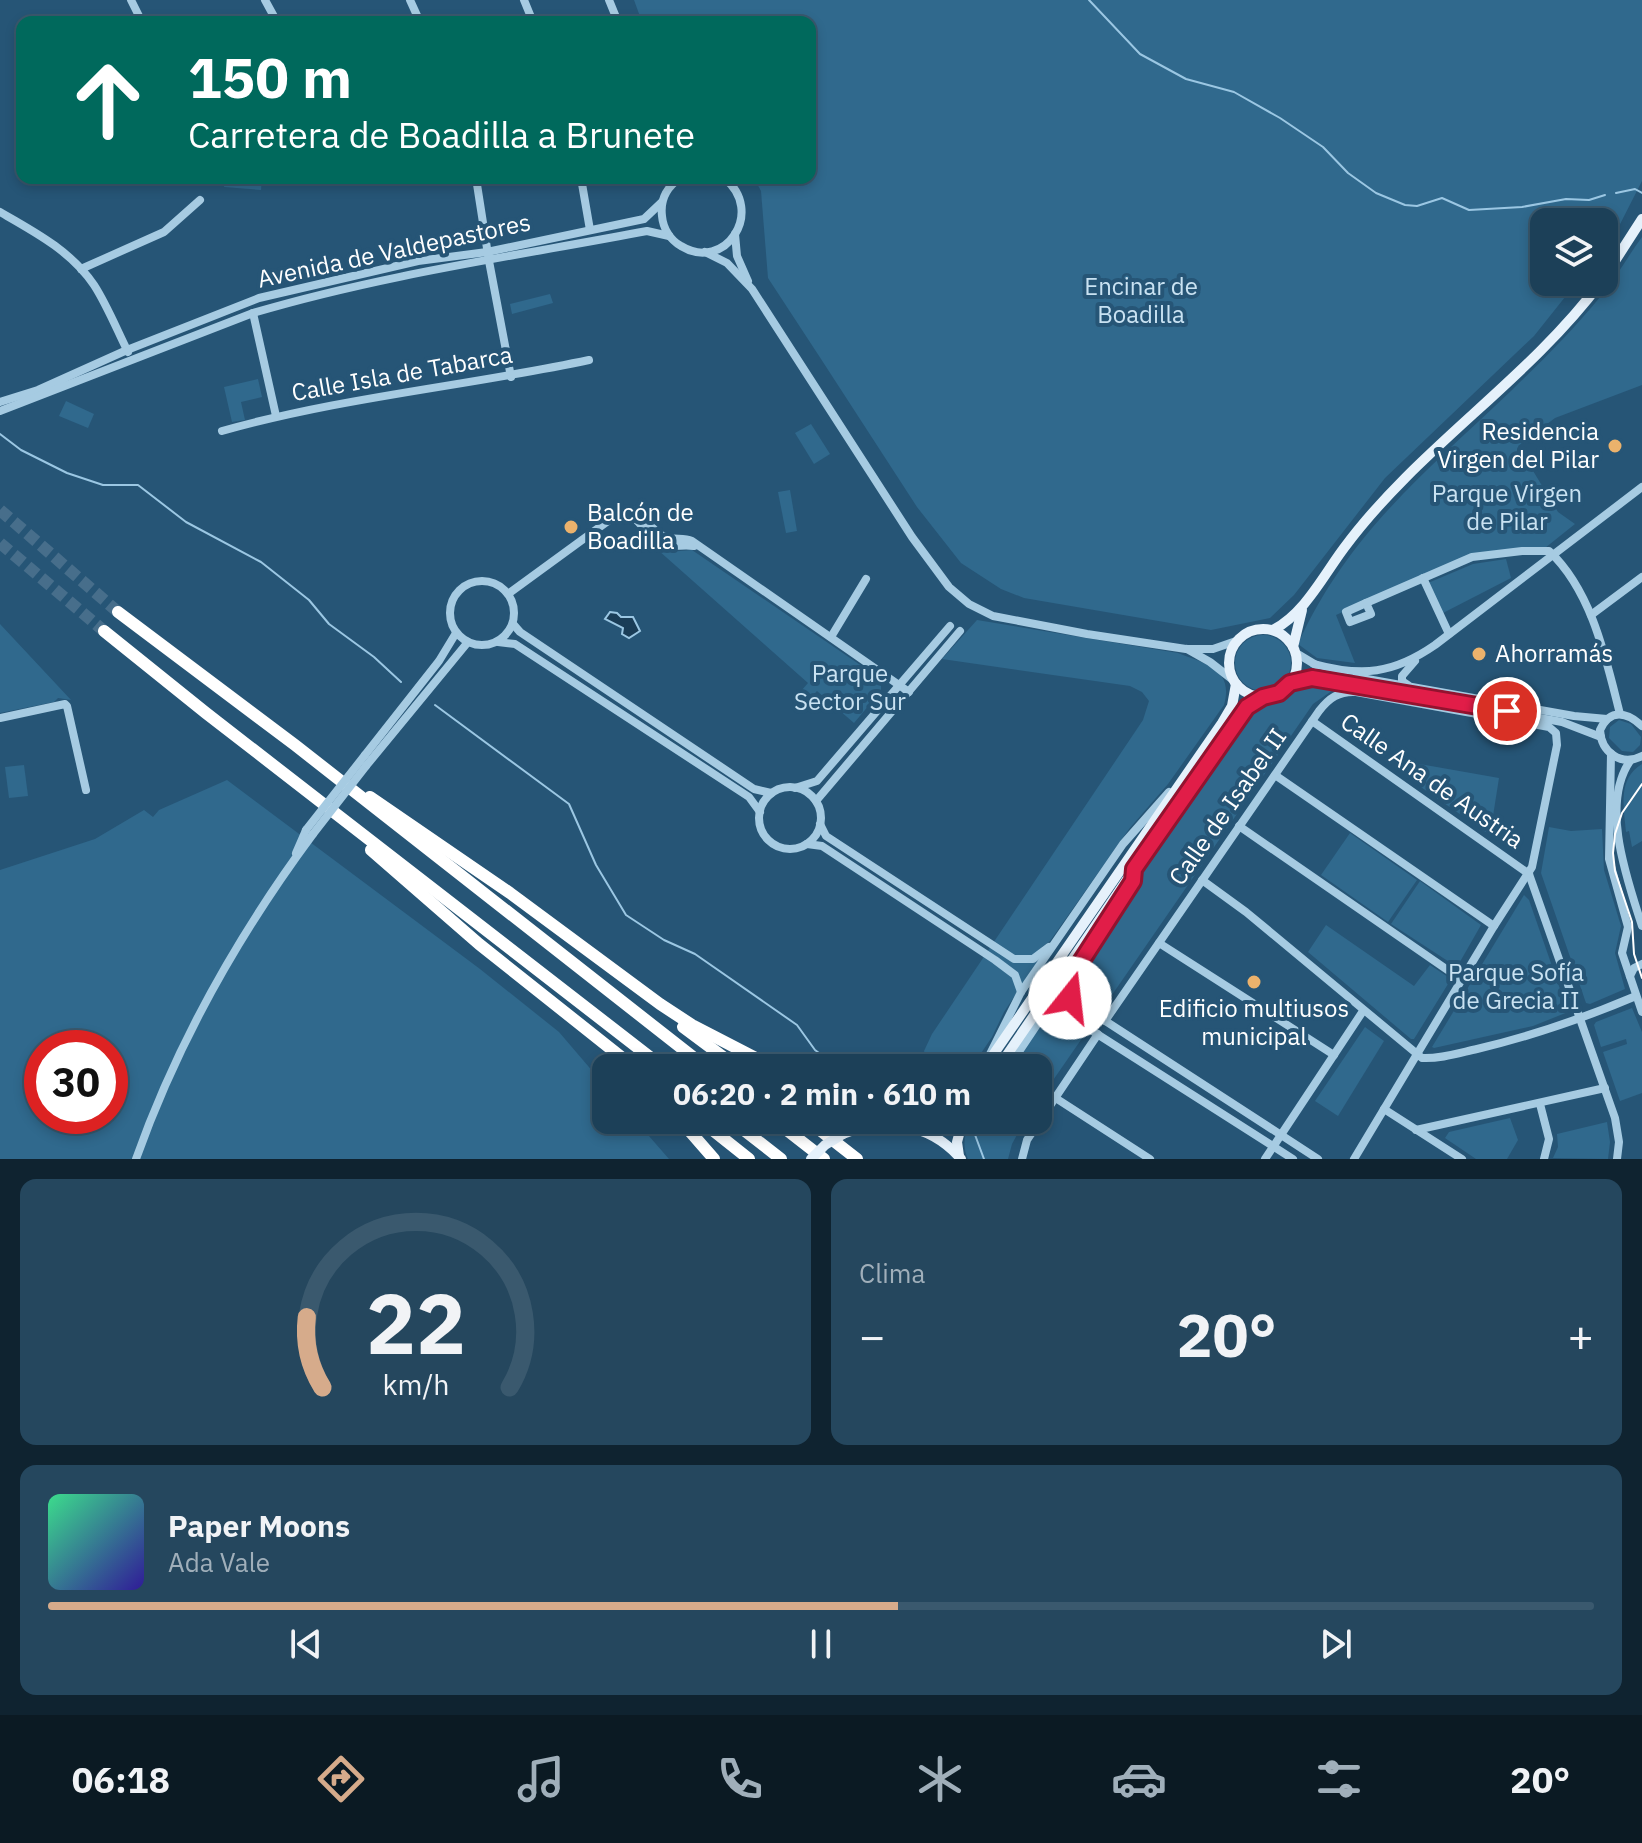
<!DOCTYPE html>
<html lang="es">
<meta charset="utf-8">
<style>
:root{--surface:#1c4058;--page:#25475e;--text:#f1f3f6;--muted:#a0afba;--line:#3a596e;--accent:#d6ab8b}
body{margin:0;font-family:"IBM Plex Sans",sans-serif;background:var(--page);color:var(--text);height:100vh;display:flex;flex-direction:column;font-size:30px;white-space:nowrap}
*{box-sizing:border-box;margin:0}
p{font-size:26px;color:var(--muted)}
.icon{flex:none;width:44px;height:44px;fill:none;stroke:currentColor;stroke-width:2;stroke-linecap:round;stroke-linejoin:round}
.map{position:relative;height:1159px;overflow:hidden}
.sheet{display:flex;flex-direction:column;gap:20px;padding:20px;background:#0f2330;flex:1}
.sheet>*{flex:none}
.top-card{position:absolute;left:16px;top:16px;width:800px;height:168px;border-radius:16px;box-shadow:0 4px 12px #0003,0 0 0 2px var(--line);background:#00695c;color:#fff;overflow:hidden}
.tools{position:absolute;left:1530px;top:208px;display:grid;gap:16px}
.tools a{display:grid;place-items:center;width:88px;height:88px;border-radius:16px;background:var(--surface);box-shadow:0 4px 12px #0003,0 0 0 2px var(--line);font-size:40px}
.speed{position:absolute;left:24px;top:1030px;display:flex;gap:16px;font-size:40px;font-weight:700;text-align:center}
.speed>*{display:grid;place-content:center;width:104px;height:104px;border-radius:50%;background:var(--surface);box-shadow:0 4px 12px #0003,0 0 0 2px var(--line);line-height:1}
.speed .limit{border:12px solid #d22;background:#fff;color:#111}
.pin{position:absolute;display:grid;place-items:center;width:68px;height:68px;color:#fff;margin:-34px;border:4px solid #fff;border-radius:50%;box-shadow:0 2px 8px #0007}
.me{position:absolute;width:88px;margin:-44px;rotate:16deg;stroke-linejoin:round;filter:drop-shadow(0 0 6px #0008)}
.turn{display:flex;align-items:center;gap:28px;height:168px;padding:0 40px;font-size:36px}
.turn .icon{width:104px;height:104px;stroke-width:2.5}
.turn b{display:block;font-size:56px;line-height:68px}
.big{font-size:60px;font-weight:700;line-height:1.1}
.sheet .card{flex:1;display:flex;flex-direction:column;justify-content:center;gap:12px;min-width:0;padding:0 28px;border-radius:16px;background:var(--page)}
.sheet .dial{align-items:center;gap:0}
.dial svg{height:208px;overflow:visible;fill:none;stroke:var(--line);stroke-width:7;stroke-linecap:round;text-anchor:middle}
.dial text{fill:var(--text);stroke:none}
.song{display:flex;align-items:center;gap:24px}
.cover{width:96px;height:96px;border-radius:12px;background:linear-gradient(135deg,hsl(150 70% 55%),hsl(250 70% 35%))}
.played{height:8px;border-radius:4px;background:linear-gradient(90deg,var(--accent) 55%,var(--line) 55%)}
.keys{display:flex;justify-content:space-around;direction:ltr}
.heat{display:flex;justify-content:space-between;align-items:center;font-size:44px;direction:ltr}
.sheet .tiles{flex:1;display:grid;gap:20px;grid-template-columns:1fr 1fr}
.card:last-child{grid-column:span 2}
.trip{position:absolute;left:592px;top:1054px;width:460px;height:80px;border-radius:16px;background:var(--surface);box-shadow:0 4px 12px #0003,0 0 0 2px var(--line);font-weight:700;line-height:80px;text-align:center}
.dock{display:flex;height:128px;justify-content:space-around;align-items:center;background:#0b1a23;color:var(--muted)}
.dock .icon{width:56px;height:56px}
.dock .current{color:var(--accent)}
.dock b{font-size:36px;color:var(--text)}
.map>svg:first-child{display:block}
.green{fill:#30698d;fill-rule:evenodd}
.water{fill:#1a3d57;stroke:#9bc7e3;stroke-width:2}
.lines{fill:none;stroke-linecap:round;stroke-linejoin:round}
.stream{stroke:#9bc7e3;stroke-width:2}
.highway-tunnel{stroke:#476e8b;stroke-width:12;stroke-dasharray:12 6;stroke-linecap:butt}
.minor{stroke:#a6cbe2;stroke-width:8}
.major{stroke:#e5f1fb;stroke-width:10}
.highway{stroke:#fff;stroke-width:12}
.tram{stroke:#fff;stroke-width:2}
.minor-bridge{stroke:#a6cbe2;stroke-width:8}
.major-bridge{stroke:#e5f1fb;stroke-width:10}
.route-casing{stroke:#92132f;stroke-width:20}
.route{stroke:#e11d48;stroke-width:14}
.poi-dot{fill:#ebb26c;stroke:#265576;stroke-width:3}
.labels{text-anchor:middle;stroke-width:8;stroke-linejoin:round;paint-order:stroke}
.street-label{font-size:24px;fill:#fff;stroke:#265576}
.park-label{font-size:24px;fill:#c9e2f2;stroke:#265576}
.poi-label{font-size:24px;fill:#fff;stroke:#265576;text-anchor:start}
</style>
<div class="map">
<svg width="1642" height="1159" viewBox="0 0 1642 1159">
<rect width="100%" height="100%" fill="#265576"/>
<g class="green">
<polygon points="634,0 1642,0 1642,181 1615,234 1604,248 1604,222 1544,222 1544,282 1577,282 1534,336 1385,478 1294,595 1270,618 1211,630 1024,598 1001,589 961,563 917,507 821,359 768,278 761,191 754,178 810,178 810,22 642,22"/>
<polygon points="225,178 262,178 261,190 224,187"/>
<path d="M1642 237V385L1555 418 1518 446 1558 512 1575 524 1545 548 1472 555 1336 615 1355 663 1317 658 1298 644C1348 533 1427 471 1512 390 1542 361 1574 329 1600 297 1616 278 1628 256 1642 237Z"/>
<polygon points="550,294 553,303 512,314 510,304"/>
<polygon points="258,379 262,397 241,402 245,420 232,422 224,387"/>
<polygon points="66,401 94,414 88,428 59,416"/>
<polygon points="811,424 830,454 814,464 795,433"/>
<polygon points="790,490 797,531 786,533 778,492"/>
<polygon points="658,550 668,552 692,550 872,673 881,684 881,691 854,723 817,691 803,706 794,699 808,683"/>
<polygon points="1506,559 1511,578 1443,613 1428,583 1473,564"/>
<path d="M977 620 1178 653C1206 664 1234 669 1224 705L1168 784 1129 829 1050 941 1042 947 1037 962 1004 1012 992 1037 971 1068H930L924 1051 932 1034 1143 720 1149 701 1142 692 1130 686 942 659Z"/>
<polygon points="0,624 71,700 58,698 54,702 0,713"/>
<circle cx="1263" cy="663" r="28"/>
<polygon points="1312,682 1352,688 1333,690 1313,704 1038,1102 1038,1068 1008,1068 1253,711 1285,699 1305,683"/>
<polygon points="1619,720 1631,724 1641,737 1640,745 1633,752 1622,751 1609,738 1610,727"/>
<polygon points="1414,763 1499,778 1490,835 1405,776"/>
<path d="M1642 764V841L1632 847 1629 831 1626 832C1624 807 1617 779 1642 764Z"/>
<polygon points="24,765 28,796 9,798 5,767"/>
<path d="M227 780 480 969 559 1032 606 1087V1120H635L669 1159H0V870L95 839 144 810 153 817 159 810ZM42 1048H110V1116H42Z"/>
<polygon points="1549,827 1571,831 1602,829 1604,870 1621,926 1615,953 1625,989 1590,1004 1586,1003 1541,873"/>
<polygon points="1350,833 1417,880 1388,922 1321,875"/>
<polygon points="1420,881 1481,925 1457,967 1391,924"/>
<polygon points="1524,895 1529,900 1568,1012 1533,1026 1434,1048 1432,1047"/>
<polygon points="1326,925 1414,986 1430,965 1448,977 1448,984 1414,1039 1411,1039 1308,952"/>
<polygon points="1632,1008 1642,1032 1642,1093 1620,1101 1603,1052 1627,1044 1626,1039 1601,1047 1594,1025 1596,1022"/>
<polygon points="1365,1027 1384,1041 1338,1116 1315,1101"/>
<polygon points="1510,1118 1518,1140 1507,1159 1476,1159 1445,1138 1449,1132"/>
<path d="M971 1120H1025L1012 1144 1008 1159H968C962 1146 964 1133 971 1120Z"/>
<polygon points="1607,1122 1610,1142 1608,1159 1553,1158 1558,1147 1557,1134"/>
</g>
<polygon class="water" points="610,612 617,613 621,617 633,617 640,631 629,638 622,634 623,628 605,619"/>
<g class="lines">
<g class="stream">
<polyline points="1089,0 1140,54 1186,79 1234,92 1280,118 1323,147 1348,173 1376,193 1405,205 1417,206 1442,198 1469,210 1522,207 1566,199 1589,200 1605,195"/>
<polyline points="1616,193 1635,189 1642,193"/>
<polyline points="0,434 21,450 67,473 103,485 138,485 186,522 261,562 309,600 329,624 374,657 401,682"/>
<polyline points="435,705 569,804 596,865 626,915 664,940 695,954 797,1025 815,1050 839,1068"/>
<polyline points="971,1124 984,1159"/>
</g>
<g class="highway-tunnel">
<polyline points="0,510 118,612"/>
<polyline points="0,543 104,631"/>
</g>
<g class="minor">
<polyline points="131,0 142,22"/>
<polyline points="265,0 277,22"/>
<polyline points="410,0 420,22"/>
<polyline points="524,0 533,22"/>
<polyline points="609,0 618,22"/>
<polyline points="476,178 489,261 511,377"/>
<polyline points="581,178 590,230"/>
<path d="M680 178C667 187 660 200 662 216 663 228 670 240 681 246 725 273 766 211 724 178"/>
<path d="M0 212C35 232 71 251 94 285 107 305 117 330 128 352"/>
<polyline points="735,234 737,256 748,281"/>
<polyline points="705,252 727,263 752,289 912,537 949,587 969,604 993,616 1087,634 1186,649 1213,649 1236,641"/>
<polyline points="81,269 164,232 200,200"/>
<polyline points="253,313 276,416"/>
<polyline points="0,402 38,390 127,350 259,298 418,261 487,252 644,219 662,202"/>
<path d="M0 411 253 313C381 275 515 256 647 231L669 236"/>
<path d="M222 431C342 397 467 386 589 360"/>
<path d="M621 513C639 513 645 537 661 544 672 548 683 544 694 546"/>
<polyline points="1423,578 1449,634"/>
<circle cx="482" cy="613" r="32"/>
<path d="M508 594 619 513C638 500 646 526 661 535 671 541 682 537 692 541L909 692"/>
<path d="M1366 603 1472 557 1522 551H1549C1592 591 1606 659 1620 714"/>
<polygon points="1366,603 1371,614 1350,622 1346,612"/>
<polyline points="1591,615 1642,577"/>
<polyline points="513,624 520,632 754,789 771,793"/>
<polyline points="831,637 866,579"/>
<polyline points="498,642 515,644 749,797 760,812"/>
<polyline points="1187,649 1210,662 1233,680"/>
<polyline points="1296,653 1316,665"/>
<path d="M1314 664C1362 677 1393 674 1435 645L1642 487"/>
<polyline points="1356,677 1574,716 1607,719"/>
<polyline points="1290,683 1312,678 1362,685 1562,722 1601,737"/>
<polyline points="1408,685 1402,681 1402,676 1415,661"/>
<polyline points="0,718 65,704 67,706 86,790"/>
<polyline points="1312,721 1529,874"/>
<path d="M1642 726C1627 712 1610 708 1600 730 1601 752 1621 767 1642 756"/>
<polyline points="1611,754 1609,859 1628,927 1622,953 1642,1012"/>
<polyline points="365,755 439,661 456,633"/>
<path d="M1630 761C1600 805 1627 879 1642 926"/>
<polyline points="366,766 468,642"/>
<polyline points="1275,775 1494,926"/>
<circle cx="790" cy="818" r="31"/>
<polyline points="795,788 817,781 950,626"/>
<polyline points="816,801 960,631"/>
<polyline points="820,824 826,836 1014,959 1033,959 1049,947"/>
<polyline points="1239,826 1462,980"/>
<polyline points="807,844 822,846 995,960 1015,975 1021,992"/>
<polyline points="296,853 306,830"/>
<polyline points="1529,874 1615,1118 1619,1142 1617,1159"/>
<path d="M1202 880 1246 912 1422 1058C1440 1059 1459 1053 1477 1049 1532 1036 1584 1018 1636 996"/>
<polyline points="1159,943 1334,1055"/>
<polyline points="1630,976 1634,968 1642,964"/>
<polyline points="1066,985 1070,998 1318,1159"/>
<polyline points="1046,1014 1061,1011 1293,1159"/>
<path d="M1105 1021 1319 711C1329 698 1339 691 1356 692L1549 727 1556 733 1557 745 1532 867 1494 926 1354 1159"/>
<polyline points="990,1054 1021,992 1123,844 1169,792"/>
<polyline points="1008,1068 1133,881 1134,871"/>
<polyline points="1054,1097 1150,1159"/>
<polyline points="1540,1104 1549,1139 1544,1159"/>
<polyline points="1384,1109 1462,1159"/>
<polyline points="1416,1130 1605,1088"/>
<path d="M136 1159C178 1041 238 935 313 834"/>
<polyline points="1022,1159 1027,1140 1098,1034"/>
<polyline points="1265,1159 1363,1011"/>
</g>
<g class="major">
<polyline points="1604,278 1642,219"/>
<circle cx="1263" cy="663" r="34"/>
<path d="M1273 630C1305 613 1323 576 1344 548 1418 448 1527 381 1601 282"/>
<polyline points="1293,647 1302,610"/>
<polyline points="984,1068 1222,723 1232,706 1236,684"/>
<polyline points="998,1068 1232,726 1247,707 1263,697"/>
<polyline points="928,1133 950,1120"/>
<path d="M843 1134C885 1116 931 1124 961 1159"/>
<polyline points="959,1156 957,1142 963,1120"/>
</g>
<g class="highway">
<polyline points="118,612 295,745 707,1068"/>
<polyline points="104,631 206,713 664,1068"/>
<polyline points="370,797 510,893 660,1004 692,1025 775,1068"/>
<polyline points="371,850 479,944 635,1068"/>
<polyline points="683,1027 738,1068"/>
<polyline points="680,1120 714,1159"/>
<polyline points="700,1120 749,1159"/>
<polyline points="731,1120 781,1159"/>
<polyline points="774,1120 824,1159"/>
<polyline points="807,1120 857,1159"/>
<polyline points="881,1120 890,1123"/>
</g>
<polyline class="tram" points="1642,784 1622,813 1615,834 1613,853 1615,871 1632,922 1634,954 1642,978"/>
<g class="minor-bridge">
<polyline points="306,830 365,755"/>
<polyline points="313,834 366,766"/>
</g>
<polyline class="major-bridge" points="811,1159 825,1145 843,1134"/>
</g>
<g class="lines">
<g class="route-casing">
<polyline id="route" points="1070,998 1066,985 1133,881 1134,869 1247,707 1263,697 1279,693 1290,683 1312,678 1507,711"/>
</g>
<use href="#route" class="route"/>
</g>
<g class="poi-dot">
<circle cx="1615" cy="446" r="8"/>
<circle cx="571" cy="527" r="8"/>
<circle cx="1479" cy="654" r="8"/>
<circle cx="1254" cy="982" r="8"/>
</g>
<g class="labels">
<g class="street-label">
<text transform="translate(394 251) rotate(-12)" y="8">Avenida de Valdepastores</text>
<text transform="translate(402 374) rotate(-10)" y="8">Calle Isla de Tabarca</text>
<text transform="translate(1432 781) rotate(35)" y="8">Calle Ana de Austria</text>
<text transform="translate(1228 807) rotate(-55)" y="8">Calle de Isabel II</text>
</g>
<g class="park-label">
<text x="1141" y="295">Encinar de<tspan x="1141" dy="28">Boadilla</tspan></text>
<text x="1507" y="502">Parque Virgen<tspan x="1507" dy="28">de Pilar</tspan></text>
<text x="850" y="682">Parque<tspan x="850" dy="28">Sector Sur</tspan></text>
<text x="1516" y="981">Parque Sofía<tspan x="1516" dy="28">de Grecia II</tspan></text>
</g>
<g class="poi-label">
<text x="1599" y="440" text-anchor="end">Residencia<tspan x="1599" dy="28">Virgen del Pilar</tspan></text>
<text x="587" y="521">Balcón de<tspan x="587" dy="28">Boadilla</tspan></text>
<text x="1495" y="662">Ahorramás</text>
<text x="1254" y="1017" text-anchor="middle">Edificio multiusos<tspan x="1254" dy="28">municipal</tspan></text>
</g>
</g>
</svg>
<div class="tools">
<a><svg class="icon" aria-label="layers" viewBox="0 0 24 24"><path d="M12 4l9 5-9 5-9-5zM3 14l9 5 9-5"/></svg></a>
</div>
<div class="speed"><div class="limit">30</div></div>
<div class="pin" style="left:1507px;top:711px;background:#d93025"><svg class="icon" aria-label="arrive" viewBox="0 0 24 24"><path d="M6 21V4h12l-3 4 3 4H6"/></svg></div>
<svg class="me" style="left:1070px;top:998px" viewBox="-20 -20 40 40"><circle r="19" fill="#fff"/><path d="M0-13L10 11 0 6-10 11z" fill="#e11d48"/></svg>
<div class="trip">06:20 · 2 min · 610 m</div>
<div class="top-card">
<div class="turn"><svg class="icon" aria-label="ahead" viewBox="0 0 24 24"><path d="M12 20V5M6 11l6-6 6 6"/></svg><div><b>150 m</b>Carretera de Boadilla a Brunete</div></div>
</div>
</div>
<section class="sheet">
<div class="tiles">
<div class="card dial"><svg viewBox="0 0 100 80">
<path d="M14 69A42 42 0 1 1 86 69"/>
<path d="M14 69A42 42 0 0 1 8 42" stroke="#d6ab8b"/>
<text x="50" y="56" font-size="32" font-weight="700">22</text>
<text x="50" y="72" font-size="11">km/h</text>
</svg></div>
<div class="card"><p>Clima</p>
<div class="heat"><a>−</a><b class="big">20°</b><a>+</a></div>
</div>
<div class="card">
<div class="song"><i class="cover"></i><div><b>Paper Moons</b><p>Ada Vale</p></div></div>
<div class="played"></div>
<div class="keys"><svg class="icon" aria-label="previous" viewBox="0 0 24 24"><path d="M18 5L8 12l10 7zM5 5v14"/></svg><svg class="icon" aria-label="pause" viewBox="0 0 24 24"><path d="M8 5v14M16 5v14"/></svg><svg class="icon" aria-label="next" viewBox="0 0 24 24"><path d="M6 5l10 7-10 7zM19 5v14"/></svg></div>
</div>
</div>
</section>
<nav class="dock">
<b>06:18</b>
<svg class="icon current" aria-label="directions" viewBox="0 0 24 24"><path d="M12 3l9 9-9 9-9-9zM9 14v-3h6M13 9l2 2-2 2"/></svg>
<svg class="icon" aria-label="music" viewBox="0 0 24 24"><path d="M9 18V5l10-2v13"/><circle cx="6" cy="18" r="3"/><circle cx="16" cy="16" r="3"/></svg>
<svg class="icon" aria-label="phone" viewBox="0 0 24 24"><path d="M5 4h4l2 5-3 2q2 4 5 5l2-3 5 2v4C11 20 4 13 5 4z"/></svg>
<svg class="icon" aria-label="climate" viewBox="0 0 24 24"><path d="M12 3v18M4 7l16 10M4 17L20 7"/></svg>
<svg class="icon" aria-label="car" viewBox="0 0 24 24"><path d="M5 17H2v-5l4-1 3-4h7l3 4 3 1v5h-3M9 17h6M6 11h13"/><circle cx="7" cy="17" r="2"/><circle cx="17" cy="17" r="2"/></svg>
<svg class="icon" aria-label="filters" viewBox="0 0 24 24"><path d="M4 7h16M4 17h16"/><circle cx="9" cy="7" r="2"/><circle cx="15" cy="17" r="2"/></svg>
<b>20°</b>
</nav>
